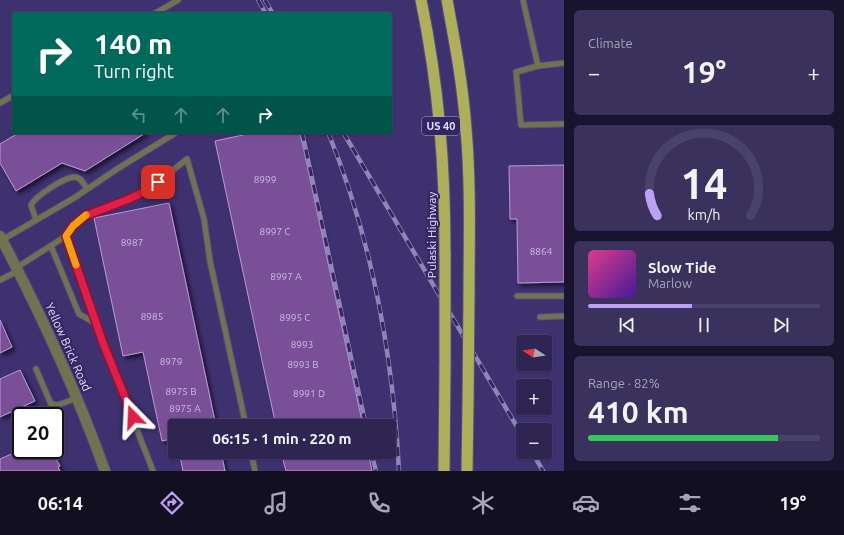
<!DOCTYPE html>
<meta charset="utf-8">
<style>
:root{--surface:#2e2553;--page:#3a315d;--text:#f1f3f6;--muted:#a7a5b8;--line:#49426a;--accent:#bca0f2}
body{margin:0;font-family:Ubuntu,sans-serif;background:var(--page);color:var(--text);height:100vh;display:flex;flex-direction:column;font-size:15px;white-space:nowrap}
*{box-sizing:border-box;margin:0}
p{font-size:13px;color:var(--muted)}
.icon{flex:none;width:22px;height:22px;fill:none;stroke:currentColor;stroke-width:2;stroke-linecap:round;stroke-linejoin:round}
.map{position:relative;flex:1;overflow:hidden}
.drawer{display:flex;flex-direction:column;gap:10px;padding:10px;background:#19142e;width:280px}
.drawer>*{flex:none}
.hud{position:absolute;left:12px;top:12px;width:380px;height:122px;border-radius:4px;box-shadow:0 1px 3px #0004,0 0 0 1px var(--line);background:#00695c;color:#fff;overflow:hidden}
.needle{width:26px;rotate:282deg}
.tools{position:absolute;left:516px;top:335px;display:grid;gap:8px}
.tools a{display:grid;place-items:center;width:36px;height:36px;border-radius:4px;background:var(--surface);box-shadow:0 1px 3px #0004,0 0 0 1px var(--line);font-size:20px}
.speed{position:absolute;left:12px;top:407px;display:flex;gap:8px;font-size:20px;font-weight:700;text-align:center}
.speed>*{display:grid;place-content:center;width:52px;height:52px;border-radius:50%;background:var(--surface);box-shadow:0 1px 3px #0004,0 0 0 1px var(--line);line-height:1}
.speed .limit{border:2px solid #111;border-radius:6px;background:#fff;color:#111}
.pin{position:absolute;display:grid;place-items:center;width:34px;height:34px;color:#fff;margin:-17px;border-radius:8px;box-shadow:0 2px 6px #0006}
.me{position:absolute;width:44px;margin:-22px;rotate:339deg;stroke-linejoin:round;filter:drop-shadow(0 0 3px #0008)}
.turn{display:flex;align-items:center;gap:14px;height:84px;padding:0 16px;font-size:18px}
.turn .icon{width:52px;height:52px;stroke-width:2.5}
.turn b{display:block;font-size:28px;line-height:34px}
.lanes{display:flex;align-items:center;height:38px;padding:0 16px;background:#0003;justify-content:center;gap:20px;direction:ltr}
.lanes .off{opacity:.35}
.big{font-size:30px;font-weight:600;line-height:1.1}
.drawer .card{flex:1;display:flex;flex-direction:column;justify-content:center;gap:6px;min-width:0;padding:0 14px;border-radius:6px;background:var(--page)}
.drawer .dial{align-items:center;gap:0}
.dial svg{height:104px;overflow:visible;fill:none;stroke:var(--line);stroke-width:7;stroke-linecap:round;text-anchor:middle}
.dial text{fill:var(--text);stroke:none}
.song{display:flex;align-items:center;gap:12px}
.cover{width:48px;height:48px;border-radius:6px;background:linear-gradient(135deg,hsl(330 70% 55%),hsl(260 70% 35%))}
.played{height:4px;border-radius:2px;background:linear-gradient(90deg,var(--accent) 45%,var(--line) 45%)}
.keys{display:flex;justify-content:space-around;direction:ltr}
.heat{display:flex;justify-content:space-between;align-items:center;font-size:22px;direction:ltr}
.charge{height:6px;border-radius:3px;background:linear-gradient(90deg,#34c759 82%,var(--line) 0)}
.trip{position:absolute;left:168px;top:419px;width:228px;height:40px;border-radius:4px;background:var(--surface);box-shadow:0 1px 3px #0004,0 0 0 1px var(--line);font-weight:600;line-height:40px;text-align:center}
.menu{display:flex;height:64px;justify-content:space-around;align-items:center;background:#120f21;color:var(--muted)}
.menu .icon{width:28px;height:28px}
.menu .current{color:var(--accent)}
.menu b{font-size:18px;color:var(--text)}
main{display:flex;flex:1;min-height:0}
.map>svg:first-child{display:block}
.building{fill:#794f97;stroke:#be97db;filter:url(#shadow)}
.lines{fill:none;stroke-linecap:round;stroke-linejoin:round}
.service-casing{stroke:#584d86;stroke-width:7}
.minor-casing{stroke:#584d86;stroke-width:12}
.trunk-casing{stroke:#584d86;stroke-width:13}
.service{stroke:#71734e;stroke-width:5}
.minor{stroke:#71734e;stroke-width:10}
.trunk{stroke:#adb059;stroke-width:11}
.rail-casing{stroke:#8e86b5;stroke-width:4.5}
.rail{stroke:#342663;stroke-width:3;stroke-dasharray:9;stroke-linecap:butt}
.trunk-bridge-casing{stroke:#584d86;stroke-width:13;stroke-linecap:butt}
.trunk-bridge{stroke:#adb059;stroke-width:11}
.route-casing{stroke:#92132f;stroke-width:10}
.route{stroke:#e11d48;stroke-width:7}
.slow{stroke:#f59e0b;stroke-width:7}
.labels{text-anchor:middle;stroke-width:4;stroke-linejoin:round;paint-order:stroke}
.number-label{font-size:10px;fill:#c8bce4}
.shield{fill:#342663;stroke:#aea8d0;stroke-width:1}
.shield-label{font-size:11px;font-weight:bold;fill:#e3e0fe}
.street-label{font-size:12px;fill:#e3e0fe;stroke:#342663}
</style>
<main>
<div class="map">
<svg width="564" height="471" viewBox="0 0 564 471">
<defs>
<filter id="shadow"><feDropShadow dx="3" dy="3" stdDeviation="2" flood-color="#0009"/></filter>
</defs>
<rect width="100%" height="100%" fill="#3e316f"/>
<g class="building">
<polygon points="20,132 147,132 85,171 62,163 16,191 0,163 0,144"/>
<polygon points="257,132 300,132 363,426 276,426 215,141"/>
<polygon points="564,165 564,282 518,283 517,219 510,219 509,166"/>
<polygon points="169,203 216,426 175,426 175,438 162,441 143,352 123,356 94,218"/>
<polygon points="0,320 12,347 0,353"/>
<polygon points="20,370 35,401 0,417 0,379"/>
<polygon points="21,450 51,450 60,466 58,467 60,471 0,471 0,459"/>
<polygon points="179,452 221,452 225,471 183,471"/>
<polygon points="281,452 368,452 372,471 286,471"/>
</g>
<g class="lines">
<g class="service-casing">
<g id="service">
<polyline points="523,0 538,66 564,63"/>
<polyline points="154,14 178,0"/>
<polyline points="538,66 516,72 521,125 564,124"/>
<polyline points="0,103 14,95"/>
<path d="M36 220 31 205C36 196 63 178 74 177 81 177 84 184 87 189"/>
<polyline points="66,236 103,343 153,471"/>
<polyline points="2,240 74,198 117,169 177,132"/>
<polyline points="51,246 79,314 97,324"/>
<polyline points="16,268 66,236 73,226 85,216 129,199 148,190 187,159 204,219 210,261 246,426"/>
<polyline points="0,280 18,271"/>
<polyline points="517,296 564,296"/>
<polyline points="540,317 564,316"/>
<polyline points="36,369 51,404 58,405 77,398"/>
<polyline points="251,452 255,471"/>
</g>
</g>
<g class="minor-casing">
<path id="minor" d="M0 236C40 312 76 390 105 471"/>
</g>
<g class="trunk-casing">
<g id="trunk">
<path d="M421 0C439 87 445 166 445 255"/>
<path d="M447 0C455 43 463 86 466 129 471 185 469 241 469 296"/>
<polyline points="444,471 445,366"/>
<polyline points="467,471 468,405"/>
</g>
</g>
<use href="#service" class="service"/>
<use href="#minor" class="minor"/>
<use href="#trunk" class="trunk"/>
<g class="rail-casing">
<g id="rail">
<polyline points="258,0 266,14"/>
<polyline points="265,0 273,14"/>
<polyline points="302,132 366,426"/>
<path d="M328 132C372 240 393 355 399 471"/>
<polyline points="343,132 523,437"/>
<polyline points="371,452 376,471"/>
<polyline points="532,452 543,471"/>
</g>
</g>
<use href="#rail" class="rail"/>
<g class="trunk-bridge-casing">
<g id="trunk-bridge">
<polyline points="445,366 445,255"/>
<polyline points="468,405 469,296"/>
</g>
</g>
<use href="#trunk-bridge" class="trunk-bridge"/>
</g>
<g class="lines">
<g class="route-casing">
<polyline id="route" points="133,417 103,343 66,236 73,226 85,216 129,199 148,190 158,182"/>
</g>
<use href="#route" class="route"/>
<polyline class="slow" points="76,265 66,236 73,226 86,215"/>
</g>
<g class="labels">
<g class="number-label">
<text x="265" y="183">8999</text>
<text x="275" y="235">8997 C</text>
<text x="132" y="246">8987</text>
<text x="541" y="255">8864</text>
<text x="286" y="280">8997 A</text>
<text x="152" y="320">8985</text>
<text x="295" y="321">8995 C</text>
<text x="302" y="348">8993</text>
<text x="171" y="365">8979</text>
<text x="303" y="368">8993 B</text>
<text x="181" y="395">8975 B</text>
<text x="309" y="397">8991 D</text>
<text x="185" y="412">8975 A</text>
</g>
<rect class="shield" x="422" y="117" width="38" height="18" rx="3"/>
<g class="shield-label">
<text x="441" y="130">US 40</text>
</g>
<g class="street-label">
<text transform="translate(432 235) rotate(-90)" y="4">Pulaski Highway</text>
<text transform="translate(68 347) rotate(66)" y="4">Yellow Brick Road</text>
</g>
</g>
</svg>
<div class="tools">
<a><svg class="needle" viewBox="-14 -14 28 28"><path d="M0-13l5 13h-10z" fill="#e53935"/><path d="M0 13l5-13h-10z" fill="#a7a5b8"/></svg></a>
<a>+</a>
<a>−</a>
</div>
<div class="speed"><div class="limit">20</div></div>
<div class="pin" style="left:158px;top:182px;background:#d93025"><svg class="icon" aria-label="arrive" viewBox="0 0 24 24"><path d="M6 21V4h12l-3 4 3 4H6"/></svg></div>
<svg class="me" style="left:133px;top:417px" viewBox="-20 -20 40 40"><path d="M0-17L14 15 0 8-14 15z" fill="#e11d48" stroke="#fff" stroke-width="4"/></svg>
<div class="trip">06:15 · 1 min · 220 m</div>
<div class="hud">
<div class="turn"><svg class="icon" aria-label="right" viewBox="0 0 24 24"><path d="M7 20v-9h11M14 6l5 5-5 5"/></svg><div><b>140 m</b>Turn right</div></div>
<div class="lanes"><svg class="icon off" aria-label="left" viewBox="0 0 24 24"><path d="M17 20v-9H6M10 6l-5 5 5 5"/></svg><svg class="icon off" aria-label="ahead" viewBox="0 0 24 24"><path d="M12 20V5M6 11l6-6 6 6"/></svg><svg class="icon off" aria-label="ahead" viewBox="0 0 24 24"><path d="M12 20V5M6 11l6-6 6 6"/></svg><svg class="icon" aria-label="right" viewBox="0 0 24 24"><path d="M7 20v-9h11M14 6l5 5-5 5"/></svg></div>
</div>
</div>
<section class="drawer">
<div class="card"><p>Climate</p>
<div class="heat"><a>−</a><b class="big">19°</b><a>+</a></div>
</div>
<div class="card dial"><svg viewBox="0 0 100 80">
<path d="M14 69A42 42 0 1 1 86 69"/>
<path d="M14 69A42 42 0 0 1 8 52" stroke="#bca0f2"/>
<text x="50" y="56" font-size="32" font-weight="700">14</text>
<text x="50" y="72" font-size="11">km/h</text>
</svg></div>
<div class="card">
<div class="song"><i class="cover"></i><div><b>Slow Tide</b><p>Marlow</p></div></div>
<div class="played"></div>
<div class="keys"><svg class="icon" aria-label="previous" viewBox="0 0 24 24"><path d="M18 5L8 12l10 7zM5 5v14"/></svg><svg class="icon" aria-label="pause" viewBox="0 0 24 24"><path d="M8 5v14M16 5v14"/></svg><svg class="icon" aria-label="next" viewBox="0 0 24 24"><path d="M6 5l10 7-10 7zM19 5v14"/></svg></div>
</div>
<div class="card"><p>Range · 82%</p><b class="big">410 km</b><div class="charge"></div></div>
</section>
</main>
<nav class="menu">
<b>06:14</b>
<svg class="icon current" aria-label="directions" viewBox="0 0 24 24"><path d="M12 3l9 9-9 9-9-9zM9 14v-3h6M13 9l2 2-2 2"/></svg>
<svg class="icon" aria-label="music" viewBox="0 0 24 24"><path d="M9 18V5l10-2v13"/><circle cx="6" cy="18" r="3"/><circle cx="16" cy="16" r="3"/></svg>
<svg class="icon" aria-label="phone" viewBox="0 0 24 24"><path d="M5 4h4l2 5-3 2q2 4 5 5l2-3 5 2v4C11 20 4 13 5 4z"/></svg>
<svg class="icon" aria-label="climate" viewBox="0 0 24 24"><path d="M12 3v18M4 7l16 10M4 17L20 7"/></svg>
<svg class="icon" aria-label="car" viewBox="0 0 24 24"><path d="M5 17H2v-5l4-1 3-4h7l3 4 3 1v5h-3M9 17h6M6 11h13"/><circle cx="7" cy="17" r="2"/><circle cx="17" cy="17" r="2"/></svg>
<svg class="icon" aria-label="filters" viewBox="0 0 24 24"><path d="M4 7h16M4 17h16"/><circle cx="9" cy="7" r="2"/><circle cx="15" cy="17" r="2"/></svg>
<b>19°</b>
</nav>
